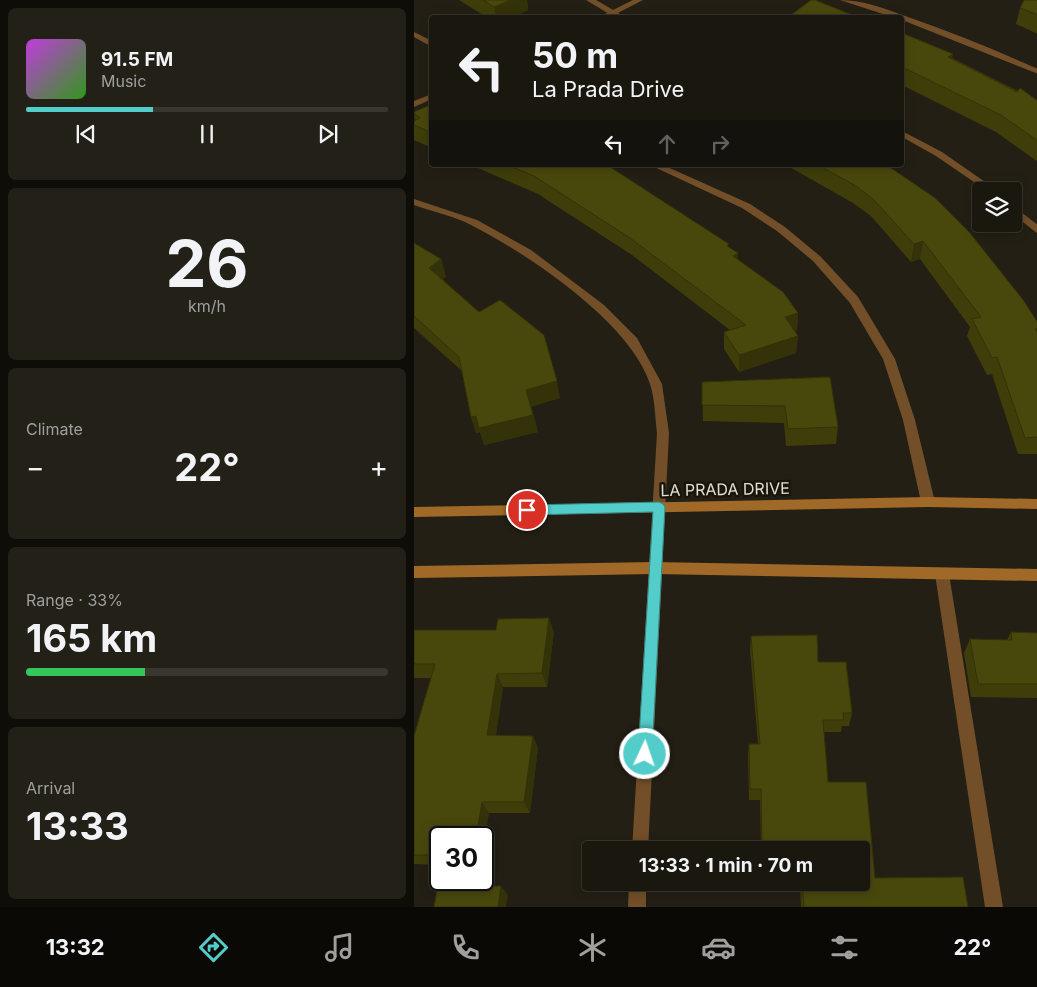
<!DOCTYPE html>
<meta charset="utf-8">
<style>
:root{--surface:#1a170f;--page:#232018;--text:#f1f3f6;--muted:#9f9f9e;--line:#38362f;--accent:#53cdca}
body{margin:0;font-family:Inter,sans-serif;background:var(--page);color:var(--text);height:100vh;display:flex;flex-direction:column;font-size:19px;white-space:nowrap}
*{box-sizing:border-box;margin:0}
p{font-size:16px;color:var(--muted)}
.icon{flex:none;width:28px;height:28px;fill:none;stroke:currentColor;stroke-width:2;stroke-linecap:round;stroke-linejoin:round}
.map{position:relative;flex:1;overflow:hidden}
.details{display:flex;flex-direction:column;gap:8px;padding:8px;background:#0e0d08;width:414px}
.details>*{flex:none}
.hud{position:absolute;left:15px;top:15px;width:475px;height:152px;border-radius:5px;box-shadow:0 2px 12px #0003,0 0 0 1px var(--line);background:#1a170f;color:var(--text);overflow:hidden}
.buttons{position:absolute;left:558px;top:182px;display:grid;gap:10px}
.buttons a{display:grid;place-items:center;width:50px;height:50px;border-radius:5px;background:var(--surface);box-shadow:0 2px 12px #0003,0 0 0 1px var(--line);font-size:25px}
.speed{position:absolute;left:15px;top:826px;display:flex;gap:10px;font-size:25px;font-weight:700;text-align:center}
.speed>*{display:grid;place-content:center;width:65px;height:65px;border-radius:50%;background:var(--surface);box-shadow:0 2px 12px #0003,0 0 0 1px var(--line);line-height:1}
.speed .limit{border:2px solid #111;border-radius:8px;background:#fff;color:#111}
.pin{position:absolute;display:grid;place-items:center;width:42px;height:42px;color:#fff;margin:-21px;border:2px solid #fff;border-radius:50%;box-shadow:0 1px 5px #0007}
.me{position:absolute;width:55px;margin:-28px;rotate:3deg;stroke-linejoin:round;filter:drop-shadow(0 0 4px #0008)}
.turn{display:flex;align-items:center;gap:18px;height:105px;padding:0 20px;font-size:22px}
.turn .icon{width:65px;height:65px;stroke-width:2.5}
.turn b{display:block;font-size:35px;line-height:42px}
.lanes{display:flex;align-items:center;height:48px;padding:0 20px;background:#0003;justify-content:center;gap:25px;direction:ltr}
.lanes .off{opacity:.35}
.big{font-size:38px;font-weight:700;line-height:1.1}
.details .card{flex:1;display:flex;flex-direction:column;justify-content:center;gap:8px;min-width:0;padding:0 18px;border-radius:8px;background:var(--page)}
.details .dial{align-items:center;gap:0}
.dial b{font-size:65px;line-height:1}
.song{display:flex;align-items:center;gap:15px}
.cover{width:60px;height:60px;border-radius:8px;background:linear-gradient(135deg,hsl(290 70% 55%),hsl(110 70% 35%))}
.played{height:5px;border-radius:2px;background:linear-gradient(90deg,var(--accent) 35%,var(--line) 35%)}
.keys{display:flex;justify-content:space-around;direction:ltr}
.heat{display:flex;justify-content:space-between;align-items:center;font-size:28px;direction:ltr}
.charge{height:8px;border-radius:4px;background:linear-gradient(90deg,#34c759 33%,var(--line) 0)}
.trip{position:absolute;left:168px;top:841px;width:288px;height:50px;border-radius:5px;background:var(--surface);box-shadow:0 2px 12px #0003,0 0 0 1px var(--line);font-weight:700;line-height:50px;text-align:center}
.tab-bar{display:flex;height:80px;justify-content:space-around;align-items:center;background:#0a0906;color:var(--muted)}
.tab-bar .icon{width:35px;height:35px}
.tab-bar .active{color:var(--accent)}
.tab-bar b{font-size:22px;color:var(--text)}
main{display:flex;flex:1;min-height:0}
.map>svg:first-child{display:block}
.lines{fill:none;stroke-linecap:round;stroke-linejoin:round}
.service{fill:#724f29;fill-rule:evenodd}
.minor{fill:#724f29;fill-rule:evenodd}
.tertiary{fill:#724f29;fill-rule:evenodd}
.secondary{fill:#a06927;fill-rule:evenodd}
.wall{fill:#3f3e0a}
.shaded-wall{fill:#333208}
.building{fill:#49480c;stroke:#333208}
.route{fill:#53cdca;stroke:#368583}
.labels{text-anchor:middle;stroke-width:5;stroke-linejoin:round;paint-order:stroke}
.street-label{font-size:16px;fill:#e0ddd6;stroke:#1a150b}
</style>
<main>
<section class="details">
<div class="card">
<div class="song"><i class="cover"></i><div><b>91.5 FM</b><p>Music</p></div></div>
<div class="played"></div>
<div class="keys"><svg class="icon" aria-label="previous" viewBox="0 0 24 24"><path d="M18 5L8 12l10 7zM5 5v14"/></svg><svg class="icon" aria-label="pause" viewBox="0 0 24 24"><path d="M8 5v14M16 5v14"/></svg><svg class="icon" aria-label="next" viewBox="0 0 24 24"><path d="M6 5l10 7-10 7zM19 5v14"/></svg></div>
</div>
<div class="card dial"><b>26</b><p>km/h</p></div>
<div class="card"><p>Climate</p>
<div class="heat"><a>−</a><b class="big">22°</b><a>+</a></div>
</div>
<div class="card"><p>Range · 33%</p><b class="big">165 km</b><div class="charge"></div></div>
<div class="card"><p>Arrival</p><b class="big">13:33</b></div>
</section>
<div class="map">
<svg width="624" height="907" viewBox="0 0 624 907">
<rect width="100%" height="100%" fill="#231f14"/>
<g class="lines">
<g class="service">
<path d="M426 0C449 0 472 9 494 17 538 32 581 50 624 69V74L488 20V18H481Z"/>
<polygon points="0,32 18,41 18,47 0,37"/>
<polygon points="236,165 249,165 336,204 371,227 407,257 444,297 481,359 501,420 521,502 519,506 514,507 509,506 507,502 489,420 469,359 436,303 399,261 363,231 328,208"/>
<polygon points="528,568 533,570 535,574 589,907 571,907 521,574 523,570"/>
</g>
<g class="minor">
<polygon points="219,0 229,0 194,18 183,18"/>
<polygon points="18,94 18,99 0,107 0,101"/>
<path d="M0 199 63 220 117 250 190 305 223 338 248 384 255 433 234 850H218L243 433C241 417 241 399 236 384 216 322 114 254 57 225 40 216 19 212 0 205Z"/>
<polygon points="215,882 232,882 232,907 214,907"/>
</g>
<g class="tertiary">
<polygon points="172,0 182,0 213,18 202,18"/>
<polygon points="488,131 528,152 584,191 573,191 522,156 488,137"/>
<polygon points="599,206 624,225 624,234 599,214"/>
</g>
<g class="secondary">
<polygon points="514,497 624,499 624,509 514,507 0,517 0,507"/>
<polygon points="240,562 624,569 624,581 240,574 0,578 0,566"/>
</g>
</g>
<g class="wall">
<polygon points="45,0 113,0 114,10 98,18 74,18"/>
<polygon points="624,0 624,34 602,24 606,8"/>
<polygon points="488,33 624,101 624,162 582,132 488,85"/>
<polygon points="18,104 18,148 0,140 0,121 1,121 0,112"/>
<polygon points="57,165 193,165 324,253 324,259 384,313 383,330 381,331 384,336 382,353 325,372 310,349 310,332 316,330 218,255 124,194"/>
<polygon points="372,165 471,165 624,323 624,454 604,454 578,374 573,375 553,336 556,327 506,259 497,262 457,216 439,203"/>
<polygon points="0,243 27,259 32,277 28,279 146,398 117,406 124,432 70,445 66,432 62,433 57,417 48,371 0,328"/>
<polygon points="416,377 424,427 422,444 372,446 370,423 289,421 288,382"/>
<polygon points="0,631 140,632 133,687 89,687 82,735 119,736 124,748 116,813 75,813 26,838 26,865 0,864 0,736 17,678 1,678 0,677"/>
<polygon points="597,632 624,633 624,698 557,697 550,653 556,639 593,640"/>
<polygon points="337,636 404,662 438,713 435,726 428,726 427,732 410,732 414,782 461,878 554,907 387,907 386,882 446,882 446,850 347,850 346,800 335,800 334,756 335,744 344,744 336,650"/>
</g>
<g class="shaded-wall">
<polygon points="97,0 113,0 114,10 98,18 82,18 80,7"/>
<polygon points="539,54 536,70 534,57"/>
<polygon points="509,241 506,259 497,262 500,244"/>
<polygon points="324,253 324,270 319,256"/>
<polygon points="27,259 32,277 20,285 15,268"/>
<polygon points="384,313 383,330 370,335 371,317"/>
<polygon points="384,336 382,353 325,372 325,355"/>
<polygon points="143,381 146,398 117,407 112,390"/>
<polygon points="119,415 124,432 70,445 66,432 62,433 57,417 62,416"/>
<polygon points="135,618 140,632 133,687 128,673"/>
<polygon points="83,674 89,687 80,747 73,735"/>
<polygon points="119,736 124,748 116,813 110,802"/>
<polygon points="68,802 75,813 69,853 69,838 62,838"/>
<polygon points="55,880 64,880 62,895 54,886"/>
<polygon points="87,886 94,895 92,907 84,907"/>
</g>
<g class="building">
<polygon points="69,0 97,0 80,7"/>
<polygon points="397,0 401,0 446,18 373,18"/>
<polygon points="610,0 624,0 624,15 606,8"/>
<polygon points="488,33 539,54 534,57 603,92 606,88 624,101 624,141 587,115 488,67"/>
<polygon points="18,104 18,133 0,125 0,121 6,118 0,113 0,112"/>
<polygon points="94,165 193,165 315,244 313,246 324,253 319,256 369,292 384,313 371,317 384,336 325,355 310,332 332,325 216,238 120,176"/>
<polygon points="404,165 471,165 480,170 521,198 556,233 610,301 624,323 624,329 621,329 624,333 624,437 611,438 583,357 578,358 558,319 567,317 509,241 500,244 459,199 442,186"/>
<polygon points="0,243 27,259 15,268 65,312 86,300 130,335 143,381 112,390 119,415 65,428 62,416 57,417 45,357 0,316"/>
<polygon points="416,377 424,427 374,429 371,406 288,405 288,382"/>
<polygon points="135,618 128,673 83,674 73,735 119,736 110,802 68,802 62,838 26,838 26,855 0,855 0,736 21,664 0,664 0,630 82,630 84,619"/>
<polygon points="597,632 624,633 624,684 564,684 556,639 598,640"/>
<polygon points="403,635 404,662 432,662 438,713 429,713 430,720 409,720 414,782 452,782 461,878 549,877 554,907 390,907 388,882 446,882 446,850 348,850 347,789 336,789 335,744 346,744 337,636"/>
<polygon points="26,872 26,880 55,880 54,886 87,886 84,907 20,907"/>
</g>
<polygon class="route" points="245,502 249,504 251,507 238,754 236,759 231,761 226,759 224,754 239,512 113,515 109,513 107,510 109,506 113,505"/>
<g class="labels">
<g class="street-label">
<text transform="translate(311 489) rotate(-1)" y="6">LA PRADA DRIVE</text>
</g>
</g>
</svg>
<div class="buttons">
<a><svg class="icon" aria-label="layers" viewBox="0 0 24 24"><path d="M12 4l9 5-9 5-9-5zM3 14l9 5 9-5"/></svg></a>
</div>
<div class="speed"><div class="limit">30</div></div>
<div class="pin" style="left:113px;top:510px;background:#d93025"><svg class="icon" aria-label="arrive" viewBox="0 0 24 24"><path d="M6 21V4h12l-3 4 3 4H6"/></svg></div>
<svg class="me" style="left:231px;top:754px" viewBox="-20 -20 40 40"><circle r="17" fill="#53cdca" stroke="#fff" stroke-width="3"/><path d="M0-11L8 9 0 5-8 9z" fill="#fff"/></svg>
<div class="trip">13:33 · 1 min · 70 m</div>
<div class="hud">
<div class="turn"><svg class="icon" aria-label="left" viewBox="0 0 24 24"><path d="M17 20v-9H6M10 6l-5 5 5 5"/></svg><div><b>50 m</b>La Prada Drive</div></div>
<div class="lanes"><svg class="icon" aria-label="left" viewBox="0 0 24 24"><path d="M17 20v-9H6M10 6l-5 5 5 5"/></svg><svg class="icon off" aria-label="ahead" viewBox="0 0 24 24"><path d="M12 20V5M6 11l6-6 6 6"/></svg><svg class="icon off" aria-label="right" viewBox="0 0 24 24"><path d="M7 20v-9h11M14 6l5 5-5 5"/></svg></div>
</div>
</div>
</main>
<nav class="tab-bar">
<b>13:32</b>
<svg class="icon active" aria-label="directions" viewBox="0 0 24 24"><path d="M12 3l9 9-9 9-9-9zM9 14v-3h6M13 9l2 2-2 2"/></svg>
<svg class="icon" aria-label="music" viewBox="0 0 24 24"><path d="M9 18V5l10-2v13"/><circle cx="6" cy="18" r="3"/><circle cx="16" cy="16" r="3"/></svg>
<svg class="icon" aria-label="phone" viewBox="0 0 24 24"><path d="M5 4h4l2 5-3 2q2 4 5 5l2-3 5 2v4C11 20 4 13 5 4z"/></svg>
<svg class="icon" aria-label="climate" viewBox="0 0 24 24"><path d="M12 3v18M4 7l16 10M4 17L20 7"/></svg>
<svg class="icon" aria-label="car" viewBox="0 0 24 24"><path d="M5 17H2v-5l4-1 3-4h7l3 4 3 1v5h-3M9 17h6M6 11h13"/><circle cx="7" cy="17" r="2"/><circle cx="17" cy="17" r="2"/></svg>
<svg class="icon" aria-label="filters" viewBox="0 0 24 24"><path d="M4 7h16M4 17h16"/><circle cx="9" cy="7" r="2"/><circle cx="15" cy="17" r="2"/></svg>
<b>22°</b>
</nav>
